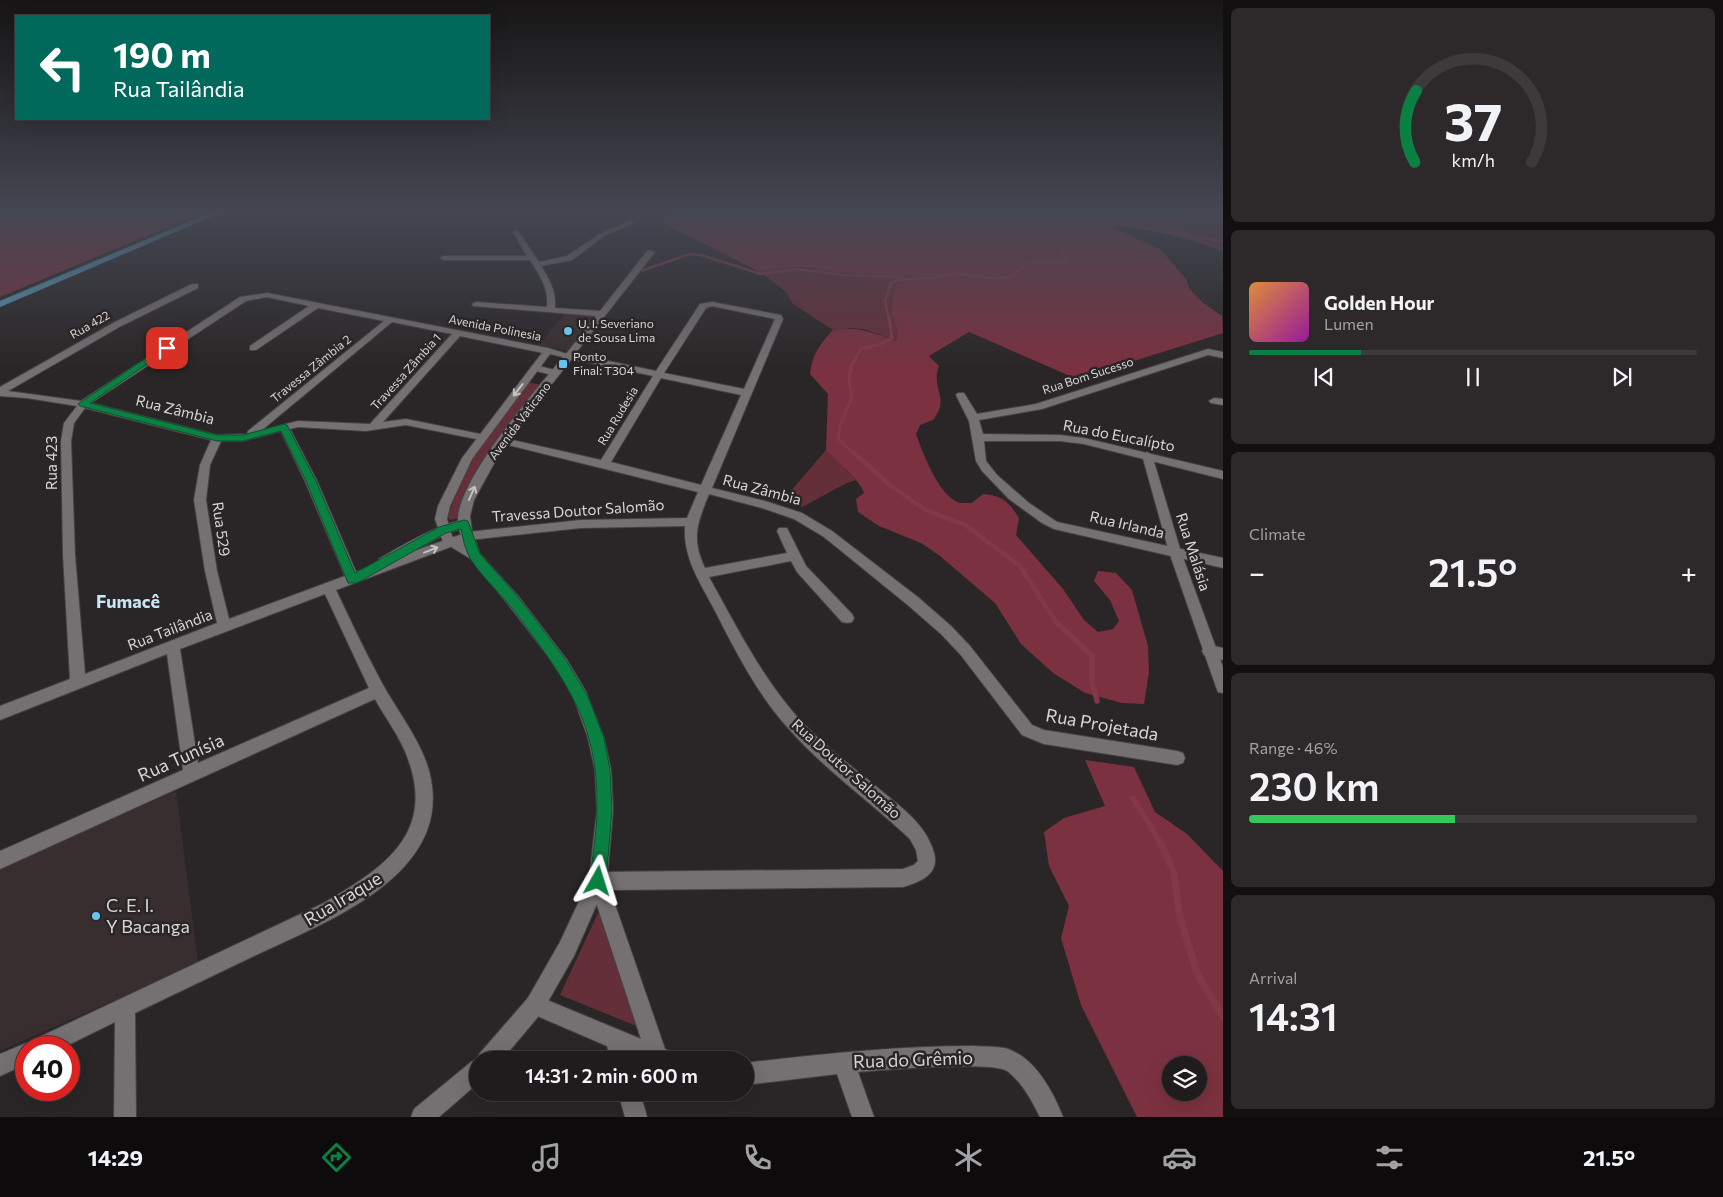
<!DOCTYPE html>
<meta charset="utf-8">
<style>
:root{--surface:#201c1d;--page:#2d292a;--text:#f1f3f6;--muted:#a2a1a4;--line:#3d3a3b;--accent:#0b8043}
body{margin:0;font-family:Commissioner,sans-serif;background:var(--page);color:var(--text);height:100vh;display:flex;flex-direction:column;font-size:19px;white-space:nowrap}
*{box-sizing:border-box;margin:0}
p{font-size:16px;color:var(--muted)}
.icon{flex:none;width:28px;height:28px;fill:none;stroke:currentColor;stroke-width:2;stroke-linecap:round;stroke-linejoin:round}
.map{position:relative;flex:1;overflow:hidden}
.drawer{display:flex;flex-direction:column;gap:8px;padding:8px;background:#120f10;width:500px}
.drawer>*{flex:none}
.banner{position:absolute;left:15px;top:15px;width:475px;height:105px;border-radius:0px;box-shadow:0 5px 20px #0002,0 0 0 1px var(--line);background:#00695c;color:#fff;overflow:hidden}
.fabs{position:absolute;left:1162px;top:1056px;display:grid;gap:10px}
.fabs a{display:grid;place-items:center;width:45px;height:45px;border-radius:50%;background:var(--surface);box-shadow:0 5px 20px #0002,0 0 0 1px var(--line);font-size:25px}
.speed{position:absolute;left:15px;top:1036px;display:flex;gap:10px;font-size:25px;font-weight:700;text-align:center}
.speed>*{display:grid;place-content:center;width:65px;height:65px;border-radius:50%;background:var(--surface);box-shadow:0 5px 20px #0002,0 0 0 1px var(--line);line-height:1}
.speed .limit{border:8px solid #d22;background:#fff;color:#111}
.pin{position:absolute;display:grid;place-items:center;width:42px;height:42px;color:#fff;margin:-21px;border-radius:10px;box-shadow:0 2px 8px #0006}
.me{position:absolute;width:55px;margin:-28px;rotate:6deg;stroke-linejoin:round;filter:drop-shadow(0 0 4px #0008)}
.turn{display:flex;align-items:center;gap:18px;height:105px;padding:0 15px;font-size:22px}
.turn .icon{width:65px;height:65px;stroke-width:2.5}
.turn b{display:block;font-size:35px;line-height:42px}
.big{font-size:38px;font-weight:600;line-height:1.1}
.drawer .tile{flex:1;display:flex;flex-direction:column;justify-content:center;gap:8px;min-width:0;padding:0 18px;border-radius:8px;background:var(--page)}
.drawer .dial{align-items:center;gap:0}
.dial svg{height:130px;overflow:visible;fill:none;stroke:var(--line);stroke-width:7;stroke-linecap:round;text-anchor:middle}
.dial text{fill:var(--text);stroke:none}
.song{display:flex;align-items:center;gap:15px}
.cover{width:60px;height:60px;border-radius:8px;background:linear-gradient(135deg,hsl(30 70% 55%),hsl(300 70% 35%))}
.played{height:5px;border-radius:2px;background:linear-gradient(90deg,var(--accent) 25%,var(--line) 25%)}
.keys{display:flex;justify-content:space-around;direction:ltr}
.heat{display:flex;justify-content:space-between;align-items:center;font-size:28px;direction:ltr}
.charge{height:8px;border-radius:4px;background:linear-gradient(90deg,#34c759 46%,var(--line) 0)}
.trip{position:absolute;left:469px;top:1051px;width:285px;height:50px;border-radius:25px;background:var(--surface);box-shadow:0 5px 20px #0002,0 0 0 1px var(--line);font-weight:600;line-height:50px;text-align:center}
.tab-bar{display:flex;height:80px;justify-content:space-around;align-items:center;background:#0d0b0c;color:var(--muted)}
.tab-bar .icon{width:35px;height:35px}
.tab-bar .active{color:var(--accent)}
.tab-bar b{font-size:22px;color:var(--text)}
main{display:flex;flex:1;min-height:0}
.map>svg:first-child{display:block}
.built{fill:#392e2f}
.green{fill:#652f39}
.forest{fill:#7b3140;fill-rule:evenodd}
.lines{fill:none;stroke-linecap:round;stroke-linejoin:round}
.stream-far4{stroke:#833847;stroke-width:2.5}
.stream-far3{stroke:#833847;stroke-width:3}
.stream-far2{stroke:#833847;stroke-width:4.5}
.stream-far1{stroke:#833847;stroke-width:5.5}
.stream{stroke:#833847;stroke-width:7}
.minor-casing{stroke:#464243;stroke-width:2}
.tertiary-casing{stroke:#464243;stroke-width:2}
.trunk-casing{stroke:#464243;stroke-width:1}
.minor{fill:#757071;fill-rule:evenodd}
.tertiary{fill:#757071;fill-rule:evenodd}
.trunk{fill:#549bba;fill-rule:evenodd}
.oneway{stroke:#c4c1c1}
.route{fill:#0b8043;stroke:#07532c}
.poi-dot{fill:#66c4ef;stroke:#2a2627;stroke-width:2}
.labels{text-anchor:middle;stroke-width:5;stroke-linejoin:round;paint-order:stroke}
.far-poi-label{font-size:12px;fill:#d8d5d5;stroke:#2a2627;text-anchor:start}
.far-street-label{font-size:12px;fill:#d8d5d5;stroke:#2a2627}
.street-label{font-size:15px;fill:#d8d5d5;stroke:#2a2627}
.quarter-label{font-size:18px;font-weight:bold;fill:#c7e7f7;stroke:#2a2627}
.near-street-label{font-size:18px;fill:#d8d5d5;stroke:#2a2627}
.near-poi-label{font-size:18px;fill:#d8d5d5;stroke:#2a2627;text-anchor:start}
</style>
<main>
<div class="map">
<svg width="1223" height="1117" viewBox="0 0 1223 1117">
<rect width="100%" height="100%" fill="#2a2627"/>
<g class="built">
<polygon points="566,312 596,317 569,351 539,345"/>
<polygon points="176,791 198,963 0,1051 0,869"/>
</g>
<g class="green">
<path d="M1159 212H1223V249C1199 239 1179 228 1159 212Z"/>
<path d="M788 267 914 276 896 284C893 294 890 303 892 313 894 324 900 330 896 341L864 329 850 328 833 330 793 304 785 291 760 272Z"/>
<polygon points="528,382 541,385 459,518 450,520 448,516 463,475 476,453"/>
<path d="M826 450 856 480C837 486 821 498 802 507L784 499Z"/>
<polygon points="599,911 639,1027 560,995"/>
</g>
<g class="forest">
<polygon points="0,212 204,212 0,297"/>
<path d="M673 212H1159C1179 229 1200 239 1223 249V251C1205 244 1129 220 1114 228L1161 250 1186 279 1189 288 1202 302 1222 316 1223 333 1077 379 969 332 929 356 939 366C930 388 951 397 933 420L920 425 916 434C923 453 939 497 960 503 964 503 968 503 972 503L983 494C1002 495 1009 502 1019 518L1016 535 1063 589 1084 620 1098 632 1113 629 1119 621 1110 600 1094 581 1098 571 1116 573 1132 590 1148 646 1149 672 1144 704 1122 703 1085 693 1053 673 1021 644 995 603 940 556 921 543 879 526 858 512 856 499 864 493C860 479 837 463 826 450L828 394 810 374C812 354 820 344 833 330 861 326 871 333 896 341 900 330 894 324 892 313 890 303 893 294 896 284L913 276 838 272 803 267H788L760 272 661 222Z"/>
<path d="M1085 760 1134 767 1155 812 1187 834 1223 871V1117H1137L1081 1005 1061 938 1069 906 1049 866 1044 832 1064 818 1105 806ZM1171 1065H1199V1092H1171Z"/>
</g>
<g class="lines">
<g class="stream-far4">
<polyline points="641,271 690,254 701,255 761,274 798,269 842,275 903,277"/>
<path d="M889 319 885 301 891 283C905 277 919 279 933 278 941 277 949 274 957 274 981 274 1008 289 1025 264L1030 263 1068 262 1061 252 1077 243 1078 222 1082 221 1115 223 1213 240H1223"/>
</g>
<polyline class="stream-far3" points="854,454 838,439 840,425 852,397 849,381 851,366 861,349 881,344 892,338 889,318"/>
<polyline class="stream-far2" points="853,452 891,486 924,509 965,525 1020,566 1058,625"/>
<g class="stream-far1">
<polyline points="1057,623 1092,656 1092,682 1097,701"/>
<polyline points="1133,798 1160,842"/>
</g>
<polyline class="stream" points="1160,841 1174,873 1179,913 1197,973 1223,1017"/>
<g class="minor-casing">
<g id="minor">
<path d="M630 221 635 222 604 236 572 260 541 266C550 280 556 291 555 308L600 311 648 250 655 252 575 354 656 371 700 304 712 302 781 315 783 319 712 488 765 501 802 513 832 531 919 598 951 626 970 646 1032 725 1044 730 1177 751 1183 753 1185 758 1183 763 1177 765 1044 744 1022 735 960 654 941 634 909 606 824 537 794 519 762 508 709 494C697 523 691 539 705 568L787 553 777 531 779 528H787L806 566 852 614 854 618 852 622 847 623 842 622 797 572 791 561 709 577C736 626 761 676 798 718 820 742 847 763 872 783 895 803 926 822 934 853 940 874 920 882 903 887L610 890 665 1049 673 1053 676 1060H641L630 1055 631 1060H611L607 1046 528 1012 525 1005 528 998 535 995 641 1039 589 881 592 875 598 872 903 869 914 865 918 861 916 850 910 839C871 802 825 770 789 729 757 694 735 650 713 607 699 581 683 557 685 526L581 528 469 540 336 590C351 622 366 654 383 685 400 716 428 749 432 786 444 878 324 923 258 954 217 974 176 993 135 1013L136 1117H114L115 1022 62 1048H26V1064L0 1076V1054L26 1043 29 1044 31 1041 324 903C382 869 436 835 408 759 401 738 386 719 375 699L0 869V851L183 770 167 654 0 720V706L70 679 63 555 61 441 64 423 77 406 27 398 0 396V387L115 322 192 284H198V288L121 326 8 391 81 401 240 297 267 293 548 348 552 351 548 354 460 336 383 422 406 419 485 435 486 437 485 439 481 440 406 425 366 431 298 427 290 429 317 481 356 572 378 564 379 559C396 549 451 516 468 521L470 524 468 527 447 533 414 551 468 532 581 520 687 518 698 492 500 443 499 441 504 438 601 460 653 376 566 358V354L596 316 473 306 472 304 476 302 547 307C549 288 540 276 530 260H444L440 258 444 256H527L513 232 516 230 518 231 539 262 567 256 600 234ZM267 297 309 306 250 346V350H256L318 308 384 321 248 431 247 434 217 435 91 403 246 301ZM712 306 775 319 744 389 664 373 706 308ZM392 322 452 334 370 424 298 421 262 430ZM661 378 741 395 701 485 611 462ZM85 408 211 440 200 465 194 500 205 571 217 623 85 674 75 555 71 441 74 423ZM281 431 305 481 345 576 229 619 217 571 206 500 210 465 221 441H243ZM325 594 369 688 198 763 180 649Z"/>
<polygon points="1208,349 1223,352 1223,358 1208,355 1042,409 979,420 983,434 1060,435 1084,438 1223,471 1223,479 1084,444 1060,441 984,441 986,461 997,475 1029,503 1057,522 1223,558 1223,568 1054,529 1042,523 1009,499 982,471 976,461 969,421 956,395 958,393 964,393 977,414 1036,404"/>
<polygon points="535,365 559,371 561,373 556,376 532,370 530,368"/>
<polygon points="1214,398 1223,399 1223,405 1211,403 1209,401"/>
<polygon points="1209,645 1223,648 1223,660 1204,655 1202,651 1204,647"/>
<path d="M974 1046C984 1047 998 1046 1008 1049 1036 1059 1053 1092 1063 1117H1040C1032 1101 1022 1082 1007 1071 992 1061 881 1070 858 1072L874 1117H852L837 1074 745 1085V1063C821 1054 896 1046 974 1046Z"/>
<polygon points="618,1092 640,1092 647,1117 625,1117"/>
</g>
</g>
<g class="tertiary-casing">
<g id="tertiary">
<path d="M548 348 574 356 529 413 497 458 474 500 470 516 472 531 480 554 518 596 567 660 586 692 604 738 611 770 613 810 607 881 574 956 542 1012 506 1055 502 1060H478V1083L439 1117H411L414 1109 471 1062 477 1059 480 1053 528 998 560 942 589 880 597 810 595 770 588 738 574 699 557 668 508 604 471 559 443 542 435 519 438 506 462 458 545 349ZM550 354 563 357C535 391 462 475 458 517 457 526 461 535 464 543L452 536 447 519 450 506 472 459Z"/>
<polygon points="1147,452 1152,455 1181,552 1223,667 1223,693 1218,692 1216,687 1169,552 1142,455"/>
</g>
</g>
<g class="trunk-casing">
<polygon id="trunk" points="212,212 222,212 0,307 0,301"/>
</g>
<use href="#minor" class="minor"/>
<use href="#tertiary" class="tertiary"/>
<use href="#trunk" class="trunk"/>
</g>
<defs><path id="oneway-shaft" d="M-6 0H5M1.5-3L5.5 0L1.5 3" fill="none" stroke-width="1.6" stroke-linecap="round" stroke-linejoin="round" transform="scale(1.25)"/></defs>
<g class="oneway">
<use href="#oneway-shaft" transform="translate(518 390) rotate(128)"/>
<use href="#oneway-shaft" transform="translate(472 493) rotate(-66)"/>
<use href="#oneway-shaft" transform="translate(431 550) rotate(-21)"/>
</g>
<linearGradient id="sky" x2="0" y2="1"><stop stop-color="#171515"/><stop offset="0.57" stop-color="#444752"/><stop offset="1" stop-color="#444752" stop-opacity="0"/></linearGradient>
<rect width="1223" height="369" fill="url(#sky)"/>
<path class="route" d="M164 346 171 348 90 403 217 435H243L284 424 287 425 316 481 355 573 439 527 464 520 468 521 480 554 518 597 566 660 588 697 604 738 610 770 612 810 606 881 604 887 598 889 592 887 590 881C592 857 597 833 597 809 599 723 565 679 516 613 503 596 480 575 470 558 465 549 463 538 461 529L446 533 357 583H348L306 481 281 431 243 441H217L80 406 78 404Z"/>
<g class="poi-dot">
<circle cx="568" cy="331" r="5"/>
<rect x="558" y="359" width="10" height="10" rx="2.5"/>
<circle cx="96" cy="916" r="5"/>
</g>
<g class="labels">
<g class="far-poi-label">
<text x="578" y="328">U. I. Severiano<tspan x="578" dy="14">de Sousa Lima</tspan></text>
<text x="573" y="361">Ponto<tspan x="573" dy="14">Final: T304</tspan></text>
</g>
<g class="far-street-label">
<text transform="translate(90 325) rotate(-30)" y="4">Rua 422</text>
<text transform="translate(495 328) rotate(11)" y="4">Avenida Polinesia</text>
<text transform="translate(311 369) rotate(-39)" y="4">Travessa Zâmbia 2</text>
<text transform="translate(406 372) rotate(-48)" y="4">Travessa Zâmbia 1</text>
<text transform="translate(1088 376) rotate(-18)" y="4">Rua Bom Sucesso</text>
<text transform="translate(618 416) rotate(-59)" y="4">Rua Rudesia</text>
<text transform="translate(520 421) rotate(-53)" y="4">Avenida Vaticano</text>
</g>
<g class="street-label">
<text transform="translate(175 410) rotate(14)" y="5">Rua Zâmbia</text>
<text transform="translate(1119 436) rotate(11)" y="5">Rua do Eucalípto</text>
<text transform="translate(52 463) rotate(-90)" y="5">Rua 423</text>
<text transform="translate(762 490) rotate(15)" y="5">Rua Zâmbia</text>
<text transform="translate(578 511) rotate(-4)" y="5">Travessa Doutor Salomão</text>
<text transform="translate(1127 525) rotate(13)" y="5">Rua Irlanda</text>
<text transform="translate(221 529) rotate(82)" y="5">Rua 529</text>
<text transform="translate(1193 552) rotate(72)" y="5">Rua Malásia</text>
<text transform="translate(170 630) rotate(-21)" y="5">Rua Tailândia</text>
<text transform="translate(846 769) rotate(42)" y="5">Rua Doutor Salomão</text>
</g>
<g class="quarter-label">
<text x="128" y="608">Fumacê</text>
</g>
<g class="near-street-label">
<text transform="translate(1102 725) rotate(10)" y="6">Rua Projetada</text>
<text transform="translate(181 758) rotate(-24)" y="6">Rua Tunísia</text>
<text transform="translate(343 899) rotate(-31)" y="6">Rua Iraque</text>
<text transform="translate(913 1060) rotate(-2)" y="6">Rua do Grêmio</text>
</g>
<g class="near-poi-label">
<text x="106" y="912">C. E. I.<tspan x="106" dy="21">Y Bacanga</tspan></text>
</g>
</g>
</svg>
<div class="fabs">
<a><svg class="icon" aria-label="layers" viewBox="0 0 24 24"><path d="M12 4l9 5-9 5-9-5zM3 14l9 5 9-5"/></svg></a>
</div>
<div class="speed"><div class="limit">40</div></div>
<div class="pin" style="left:167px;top:348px;background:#d93025"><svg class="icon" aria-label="arrive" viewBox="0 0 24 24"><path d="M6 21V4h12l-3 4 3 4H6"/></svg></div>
<svg class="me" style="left:598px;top:881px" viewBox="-20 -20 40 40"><path d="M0-17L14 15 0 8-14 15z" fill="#0b8043" stroke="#fff" stroke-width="4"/></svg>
<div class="trip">14:31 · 2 min · 600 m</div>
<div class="banner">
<div class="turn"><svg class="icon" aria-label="left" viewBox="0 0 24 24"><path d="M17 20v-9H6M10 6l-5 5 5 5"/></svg><div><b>190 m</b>Rua Tailândia</div></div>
</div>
</div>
<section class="drawer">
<div class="tile dial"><svg viewBox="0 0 100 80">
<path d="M14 69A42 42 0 1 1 86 69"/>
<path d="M14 69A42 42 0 0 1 15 25" stroke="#0b8043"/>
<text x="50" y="56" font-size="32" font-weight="700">37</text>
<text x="50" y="72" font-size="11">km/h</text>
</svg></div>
<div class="tile">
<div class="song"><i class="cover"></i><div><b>Golden Hour</b><p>Lumen</p></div></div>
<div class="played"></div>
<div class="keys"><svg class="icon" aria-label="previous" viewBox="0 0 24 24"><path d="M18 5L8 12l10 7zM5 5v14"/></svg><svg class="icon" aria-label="pause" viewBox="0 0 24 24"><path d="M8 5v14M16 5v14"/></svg><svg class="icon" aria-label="next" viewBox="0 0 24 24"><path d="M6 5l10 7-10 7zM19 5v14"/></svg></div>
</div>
<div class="tile"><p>Climate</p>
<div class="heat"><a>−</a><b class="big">21.5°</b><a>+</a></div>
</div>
<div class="tile"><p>Range · 46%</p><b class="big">230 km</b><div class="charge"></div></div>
<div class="tile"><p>Arrival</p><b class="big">14:31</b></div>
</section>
</main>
<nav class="tab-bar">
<b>14:29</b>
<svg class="icon active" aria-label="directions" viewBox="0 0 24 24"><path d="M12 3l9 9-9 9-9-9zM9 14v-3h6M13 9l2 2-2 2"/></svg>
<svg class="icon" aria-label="music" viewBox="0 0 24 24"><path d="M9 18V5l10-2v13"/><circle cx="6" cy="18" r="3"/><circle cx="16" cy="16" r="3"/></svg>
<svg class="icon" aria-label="phone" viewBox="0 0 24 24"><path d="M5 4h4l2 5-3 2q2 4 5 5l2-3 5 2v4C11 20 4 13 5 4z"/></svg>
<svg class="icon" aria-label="climate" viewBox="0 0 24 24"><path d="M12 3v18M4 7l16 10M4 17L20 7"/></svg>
<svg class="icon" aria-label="car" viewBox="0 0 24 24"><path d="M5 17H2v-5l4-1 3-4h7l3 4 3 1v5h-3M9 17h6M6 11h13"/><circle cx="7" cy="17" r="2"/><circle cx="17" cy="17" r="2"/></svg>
<svg class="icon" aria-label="filters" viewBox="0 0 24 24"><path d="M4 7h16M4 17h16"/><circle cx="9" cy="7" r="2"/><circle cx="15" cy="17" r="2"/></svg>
<b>21.5°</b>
</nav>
